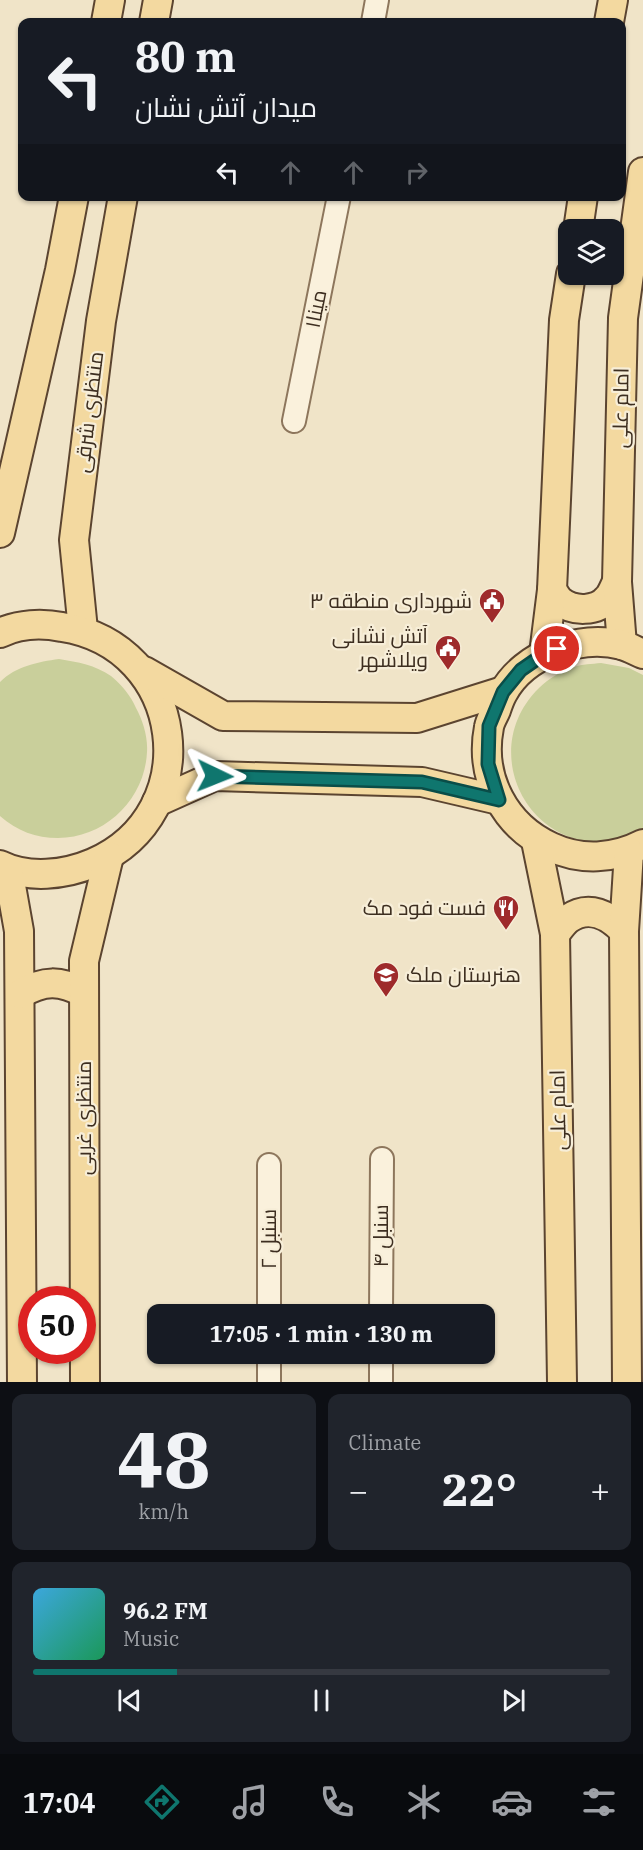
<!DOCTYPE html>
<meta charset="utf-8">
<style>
:root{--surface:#171b24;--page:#20242c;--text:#f1f3f6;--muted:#9ea1a6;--line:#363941;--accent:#0f766e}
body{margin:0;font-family:"IBM Plex Serif",Cairo,serif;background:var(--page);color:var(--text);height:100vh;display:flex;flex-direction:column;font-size:22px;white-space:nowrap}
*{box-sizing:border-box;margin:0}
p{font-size:20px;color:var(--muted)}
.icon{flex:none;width:33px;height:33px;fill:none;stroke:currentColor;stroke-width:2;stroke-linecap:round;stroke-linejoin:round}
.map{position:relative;height:1382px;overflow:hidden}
.panel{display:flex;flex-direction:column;gap:12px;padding:12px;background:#0d0f14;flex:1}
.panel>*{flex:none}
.banner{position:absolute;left:18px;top:18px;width:608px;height:183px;border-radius:12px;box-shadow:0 2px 4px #0004;background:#171b24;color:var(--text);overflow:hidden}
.fabs{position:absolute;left:558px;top:219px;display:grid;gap:12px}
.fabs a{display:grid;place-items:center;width:66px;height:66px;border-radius:12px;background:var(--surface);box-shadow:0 2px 4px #0004;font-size:30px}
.speed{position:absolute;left:18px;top:1286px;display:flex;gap:12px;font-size:30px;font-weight:700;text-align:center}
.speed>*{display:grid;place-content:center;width:78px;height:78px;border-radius:50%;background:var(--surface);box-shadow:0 2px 4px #0004;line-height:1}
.speed .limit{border:9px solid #d22;background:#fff;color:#111}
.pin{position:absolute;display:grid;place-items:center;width:51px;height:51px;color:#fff;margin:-26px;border:3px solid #fff;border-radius:50%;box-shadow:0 2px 6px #0007}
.me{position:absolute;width:66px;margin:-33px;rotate:92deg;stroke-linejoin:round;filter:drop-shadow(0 0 4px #0008)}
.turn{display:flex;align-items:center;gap:21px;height:126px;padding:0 18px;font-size:27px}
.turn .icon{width:78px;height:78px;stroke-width:2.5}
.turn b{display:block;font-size:42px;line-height:51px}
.lanes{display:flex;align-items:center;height:57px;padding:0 18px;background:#0003;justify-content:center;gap:30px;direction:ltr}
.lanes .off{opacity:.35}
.big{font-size:45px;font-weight:700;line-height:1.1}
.panel .widget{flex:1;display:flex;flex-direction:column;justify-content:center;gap:9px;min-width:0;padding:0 21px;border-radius:12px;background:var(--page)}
.panel .dial{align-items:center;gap:0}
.dial b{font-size:78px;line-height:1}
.song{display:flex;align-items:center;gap:18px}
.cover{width:72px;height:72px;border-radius:9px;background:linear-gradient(135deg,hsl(200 70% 55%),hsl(150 70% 35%))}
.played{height:6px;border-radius:3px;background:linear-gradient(90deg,var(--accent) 25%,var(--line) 25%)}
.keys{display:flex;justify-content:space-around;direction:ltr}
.heat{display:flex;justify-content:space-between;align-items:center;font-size:33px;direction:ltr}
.panel .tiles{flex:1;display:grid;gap:12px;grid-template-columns:1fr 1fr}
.widget:last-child{grid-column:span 2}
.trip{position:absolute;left:147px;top:1304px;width:348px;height:60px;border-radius:12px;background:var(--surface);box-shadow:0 2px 4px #0004;font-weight:700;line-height:60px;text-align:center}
.dock{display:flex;height:96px;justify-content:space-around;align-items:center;background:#090b0e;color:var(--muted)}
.dock .icon{width:42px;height:42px}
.dock .current{color:var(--accent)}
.dock b{font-size:27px;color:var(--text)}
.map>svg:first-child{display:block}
.green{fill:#c9cf9b}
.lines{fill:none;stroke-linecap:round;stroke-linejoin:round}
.minor-casing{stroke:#8d765c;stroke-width:26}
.major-casing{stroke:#5b4430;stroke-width:32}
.minor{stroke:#faf1dc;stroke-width:22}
.major{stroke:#f3d9a0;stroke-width:28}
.route-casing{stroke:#0a4d48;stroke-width:15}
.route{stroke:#0f766e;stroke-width:10}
.labels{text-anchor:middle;stroke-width:4.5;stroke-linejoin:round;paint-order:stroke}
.street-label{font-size:21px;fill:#3d2e20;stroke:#f7eed8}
.poi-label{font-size:21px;fill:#3d2e20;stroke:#f7eed8;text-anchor:end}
</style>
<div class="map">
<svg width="643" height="1382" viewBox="0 0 643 1382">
<rect width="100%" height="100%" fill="#f0e4c8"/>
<g class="green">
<path d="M59 659C78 662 95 665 111 676 121 684 131 696 136 708 143 721 148 737 147 752 145 799 105 838 58 838 36 838 17 831 0 816V682C16 666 38 662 59 659Z"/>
<path d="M601 663 629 668 643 675V832C633 835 622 841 612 842 526 851 477 749 539 688 548 679 561 671 574 667 582 664 592 664 601 663Z"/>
</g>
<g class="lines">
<g class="minor-casing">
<g id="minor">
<polyline points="373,22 377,0"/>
<polyline points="294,421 339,196"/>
<polyline points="269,1314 269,1165"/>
<polyline points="381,1314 382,1159"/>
<polyline points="269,1382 269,1353"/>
<polyline points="381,1382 381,1353"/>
</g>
</g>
<g class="major-casing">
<g id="major">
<polyline points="106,22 110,0"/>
<polyline points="154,22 158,0"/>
<polyline points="609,22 613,0"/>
<polyline points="578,230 583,196"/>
<polyline points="0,533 60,270 74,196"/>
<path d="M552 590C554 593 557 598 560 601 573 612 597 612 608 598 612 594 614 587 617 582"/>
<polyline points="83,630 74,540 101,321 123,196"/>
<path d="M0 633C19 624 42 623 62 627 186 646 208 813 93 863 65 875 28 879 0 865"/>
<polyline points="622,645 617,582 623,318 643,172"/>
<polyline points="544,654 552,590 564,320 571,274"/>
<path d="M643 654C636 651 629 647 622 645 580 634 524 654 503 693 500 698 498 704 496 710 494 715 490 721 489 727 479 778 505 826 551 847 581 861 614 859 643 844"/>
<polyline points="144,671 223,716 417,718 503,691"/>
<polyline points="157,802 215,776 422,782 499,800"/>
<polyline points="536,841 555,934 562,1382"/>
<polyline points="8,869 19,931 22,1382"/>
<path d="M555 934C559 929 563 923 568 919 589 904 609 915 624 931"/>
<path d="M20 994C44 980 60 980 84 993"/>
<polyline points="85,1382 84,961 109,856"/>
<polyline points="627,1382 624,931 629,852"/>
</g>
</g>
<use href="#minor" class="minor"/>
<use href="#major" class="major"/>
</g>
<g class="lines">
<g class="route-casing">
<polyline id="route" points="215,776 422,782 499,800 488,764 489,726 503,692 521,670 544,654 557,649"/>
</g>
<use href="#route" class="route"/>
</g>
<defs>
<g id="civic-pin" transform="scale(1.35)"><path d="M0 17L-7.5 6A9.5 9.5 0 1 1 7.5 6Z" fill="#9e2a2b" stroke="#f7eed8"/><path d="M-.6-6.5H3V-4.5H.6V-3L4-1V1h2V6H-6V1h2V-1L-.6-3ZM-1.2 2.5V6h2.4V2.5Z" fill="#fff"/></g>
<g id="restaurant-pin" transform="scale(1.35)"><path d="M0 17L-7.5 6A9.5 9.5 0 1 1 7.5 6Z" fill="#9e2a2b" stroke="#f7eed8"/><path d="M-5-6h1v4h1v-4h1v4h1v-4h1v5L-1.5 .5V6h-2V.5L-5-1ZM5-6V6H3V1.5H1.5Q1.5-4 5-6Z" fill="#fff"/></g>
<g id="school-pin" transform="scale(1.35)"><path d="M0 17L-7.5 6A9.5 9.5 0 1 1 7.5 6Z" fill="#9e2a2b" stroke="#f7eed8"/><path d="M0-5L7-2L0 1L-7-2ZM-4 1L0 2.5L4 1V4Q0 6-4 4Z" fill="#fff"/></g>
</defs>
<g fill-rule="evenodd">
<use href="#civic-pin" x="492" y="601"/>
<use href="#civic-pin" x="448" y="648"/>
<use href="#restaurant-pin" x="506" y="908"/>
<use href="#school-pin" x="386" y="975"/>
</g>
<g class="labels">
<g class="street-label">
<text transform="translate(316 309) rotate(-79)" y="7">مینا۱</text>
<text transform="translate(621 408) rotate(-89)" y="7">امام علی</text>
<text transform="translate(89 412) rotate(-83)" y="7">منتظری شرقی</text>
<text transform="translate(558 1110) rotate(-91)" y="7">امام علی</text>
<text transform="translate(84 1118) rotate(-90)" y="7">منتظری غربی</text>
<text transform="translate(381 1236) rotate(-90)" y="7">سنبل ۴</text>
<text transform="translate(269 1239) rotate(-90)" y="7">سنبل ۲</text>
</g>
<g class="poi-label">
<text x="472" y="608">شهرداری منطقه ۳</text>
<text x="428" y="643">آتش نشانی<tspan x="428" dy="24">ویلاشهر</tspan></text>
<text x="486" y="915">فست فود مک</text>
<text x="406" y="982" text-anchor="start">هنرستان ملک</text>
</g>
</g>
</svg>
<div class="fabs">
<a><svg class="icon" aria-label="layers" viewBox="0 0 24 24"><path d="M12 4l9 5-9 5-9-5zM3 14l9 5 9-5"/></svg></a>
</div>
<div class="speed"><div class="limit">50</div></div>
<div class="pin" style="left:557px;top:649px;background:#d93025"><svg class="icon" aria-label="arrive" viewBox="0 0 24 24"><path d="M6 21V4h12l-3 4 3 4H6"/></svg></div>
<svg class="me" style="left:215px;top:776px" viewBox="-20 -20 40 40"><path d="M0-17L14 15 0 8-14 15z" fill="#0f766e" stroke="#fff" stroke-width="4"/></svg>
<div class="trip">17:05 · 1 min · 130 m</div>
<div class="banner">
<div class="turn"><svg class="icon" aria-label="left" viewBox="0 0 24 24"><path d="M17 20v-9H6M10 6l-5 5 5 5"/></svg><div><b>80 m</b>میدان آتش نشان</div></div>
<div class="lanes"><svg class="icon" aria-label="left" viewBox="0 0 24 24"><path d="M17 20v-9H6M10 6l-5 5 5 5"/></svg><svg class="icon off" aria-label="ahead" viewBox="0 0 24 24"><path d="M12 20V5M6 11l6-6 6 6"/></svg><svg class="icon off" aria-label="ahead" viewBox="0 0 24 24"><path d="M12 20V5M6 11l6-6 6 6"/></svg><svg class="icon off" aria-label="right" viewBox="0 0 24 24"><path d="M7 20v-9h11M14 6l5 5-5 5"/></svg></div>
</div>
</div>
<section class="panel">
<div class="tiles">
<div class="widget dial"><b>48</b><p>km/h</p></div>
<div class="widget"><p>Climate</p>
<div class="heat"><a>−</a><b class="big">22°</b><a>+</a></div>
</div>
<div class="widget">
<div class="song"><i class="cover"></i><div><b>96.2 FM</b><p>Music</p></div></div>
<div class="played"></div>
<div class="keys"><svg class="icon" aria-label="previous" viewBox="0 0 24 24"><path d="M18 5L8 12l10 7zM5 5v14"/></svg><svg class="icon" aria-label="pause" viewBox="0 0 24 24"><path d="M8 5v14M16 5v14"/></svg><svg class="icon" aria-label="next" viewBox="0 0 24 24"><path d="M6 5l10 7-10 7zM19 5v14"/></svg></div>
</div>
</div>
</section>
<nav class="dock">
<b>17:04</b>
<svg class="icon current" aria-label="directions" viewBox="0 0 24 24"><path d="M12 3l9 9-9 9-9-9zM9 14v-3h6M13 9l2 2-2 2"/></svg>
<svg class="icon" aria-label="music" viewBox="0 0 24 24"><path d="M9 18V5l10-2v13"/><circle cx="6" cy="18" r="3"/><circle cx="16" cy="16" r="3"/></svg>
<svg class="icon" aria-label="phone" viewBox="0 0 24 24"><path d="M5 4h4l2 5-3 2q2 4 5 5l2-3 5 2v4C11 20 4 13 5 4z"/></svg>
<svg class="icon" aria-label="climate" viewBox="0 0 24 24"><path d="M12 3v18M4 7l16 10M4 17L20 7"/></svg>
<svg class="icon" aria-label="car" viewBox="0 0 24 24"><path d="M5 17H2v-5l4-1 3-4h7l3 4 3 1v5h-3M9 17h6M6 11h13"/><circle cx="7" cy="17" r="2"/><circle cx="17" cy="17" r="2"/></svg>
<svg class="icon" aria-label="filters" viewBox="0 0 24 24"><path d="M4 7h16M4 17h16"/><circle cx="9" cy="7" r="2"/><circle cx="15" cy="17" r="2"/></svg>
</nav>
